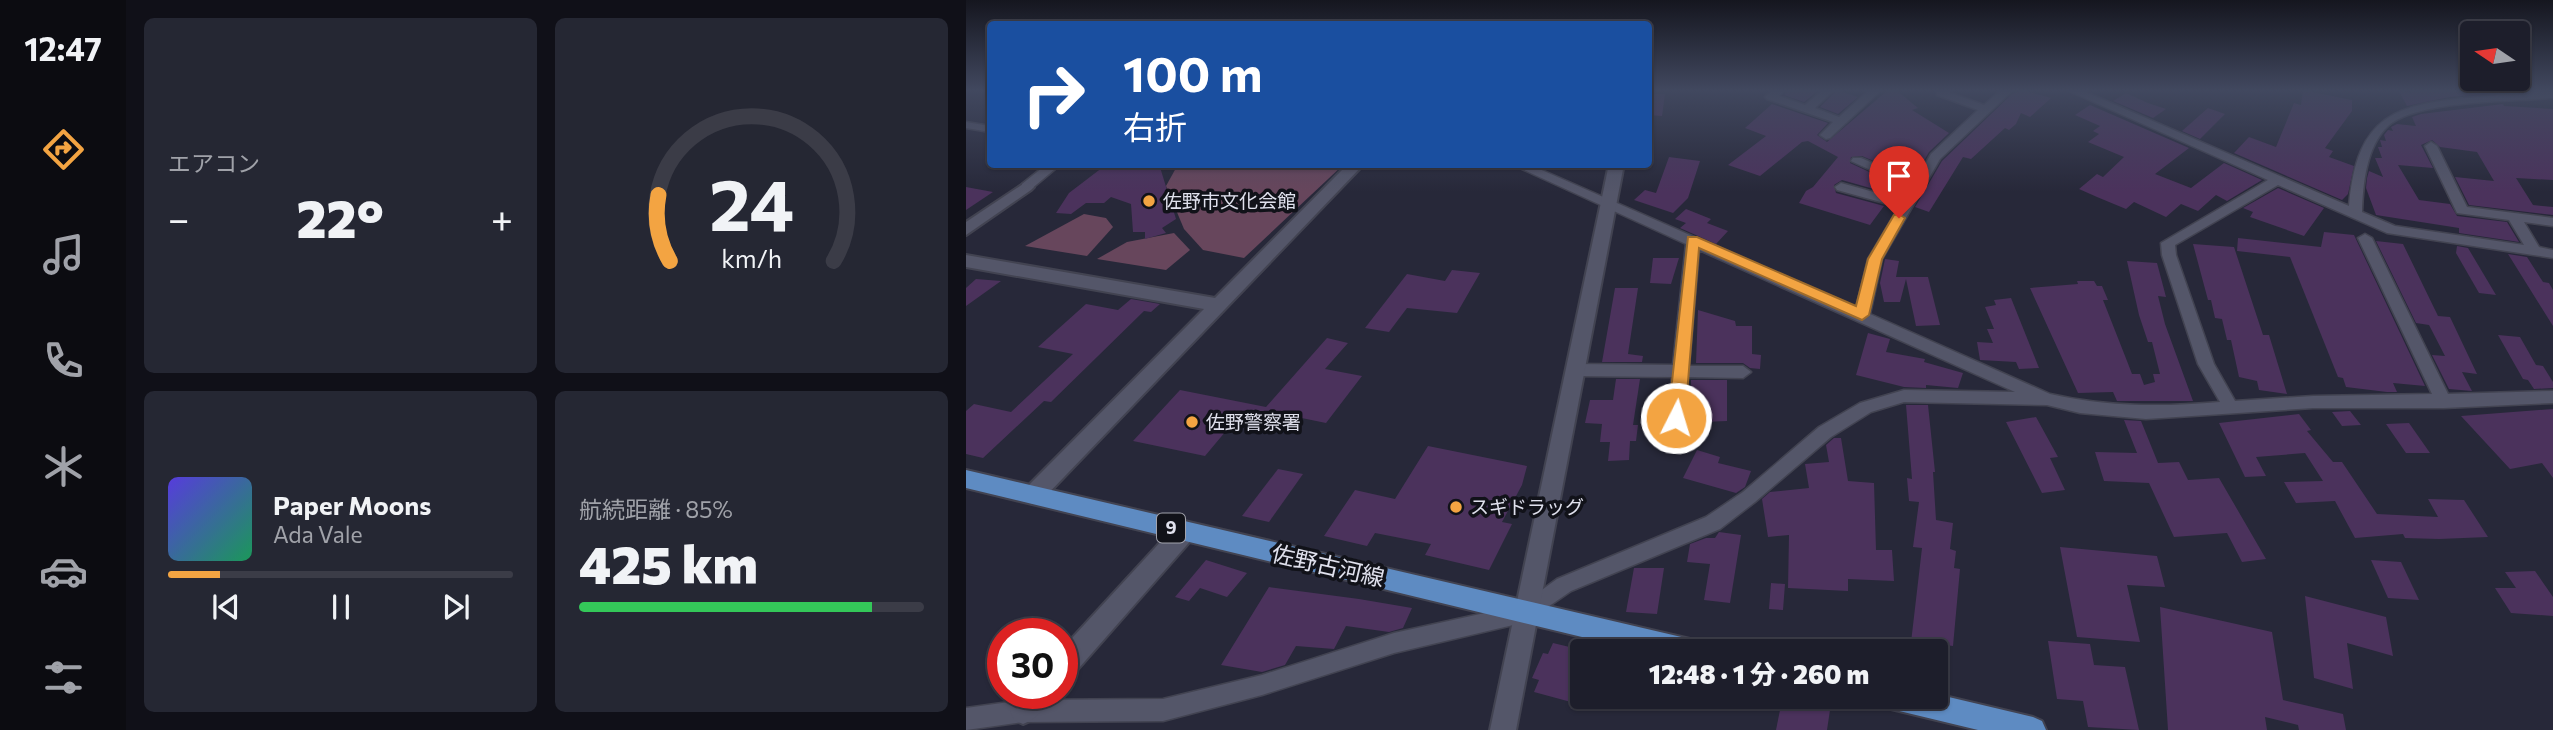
<!DOCTYPE html>
<html lang="ja">
<meta charset="utf-8">
<style>
:root{--surface:#1d1e2b;--page:#252733;--text:#f1f3f6;--muted:#a0a2a9;--line:#3b3c47;--accent:#f3a442}
body{margin:0;font-family:Commissioner,"Noto Sans JP",sans-serif;background:var(--page);color:var(--text);height:100vh;display:flex;flex-direction:column;font-size:26px;white-space:nowrap}
*{box-sizing:border-box;margin:0}
p{font-size:23px;color:var(--muted)}
.icon{flex:none;width:38px;height:38px;fill:none;stroke:currentColor;stroke-width:2;stroke-linecap:round;stroke-linejoin:round}
.map{position:relative;flex:1;overflow:hidden}
.sheet{display:flex;flex-direction:column;gap:18px;padding:18px;background:#101018;width:840px}
.sheet>*{flex:none}
.guide{position:absolute;left:21px;top:21px;width:665px;height:147px;border-radius:7px;box-shadow:0 2px 5px #0004,0 0 0 2px var(--line);background:#1a4fa0;color:#fff;overflow:hidden}
.needle{width:46px;rotate:283deg}
.controls{position:absolute;left:1494px;top:21px;display:grid;gap:14px}
.controls a{display:grid;place-items:center;width:70px;height:70px;border-radius:7px;background:var(--surface);box-shadow:0 2px 5px #0004,0 0 0 2px var(--line);font-size:35px}
.speed{position:absolute;left:21px;top:618px;display:flex;gap:14px;font-size:35px;font-weight:700;text-align:center}
.speed>*{display:grid;place-content:center;width:91px;height:91px;border-radius:50%;background:var(--surface);box-shadow:0 2px 5px #0004,0 0 0 2px var(--line);line-height:1}
.speed .limit{border:10px solid #d22;background:#fff;color:#111}
.pin{position:absolute;display:grid;place-items:center;width:60px;height:60px;color:#fff;margin:-72px -30px;border-radius:50% 50% 50% 0;rotate:-45deg;box-shadow:0 0 7px #0007}
.pin .icon{rotate:45deg}
.me{position:absolute;width:77px;margin:-38px;rotate:5deg;stroke-linejoin:round;filter:drop-shadow(0 0 5px #0008)}
.turn{display:flex;align-items:center;gap:24px;height:147px;padding:0 21px;font-size:32px}
.turn .icon{width:91px;height:91px;stroke-width:2.5}
.turn b{display:block;font-size:49px;line-height:60px}
.big{font-size:52px;font-weight:800;line-height:1.1}
.sheet .widget{flex:1;display:flex;flex-direction:column;justify-content:center;gap:10px;min-width:0;padding:0 24px;border-radius:10px;background:var(--page)}
.sheet .dial{align-items:center;gap:0}
.dial svg{height:182px;overflow:visible;fill:none;stroke:var(--line);stroke-width:7;stroke-linecap:round;text-anchor:middle}
.dial text{fill:var(--text);stroke:none}
.song{display:flex;align-items:center;gap:21px}
.cover{width:84px;height:84px;border-radius:10px;background:linear-gradient(135deg,hsl(250 70% 55%),hsl(150 70% 35%))}
.played{height:7px;border-radius:4px;background:linear-gradient(90deg,var(--accent) 15%,var(--line) 15%)}
.keys{display:flex;justify-content:space-around;direction:ltr}
.heat{display:flex;justify-content:space-between;align-items:center;font-size:38px;direction:ltr}
.charge{height:10px;border-radius:5px;background:linear-gradient(90deg,#34c759 85%,var(--line) 0)}
.sheet .tiles{flex:1;display:grid;gap:18px;grid-template-columns:repeat(2,1fr)}
.trip{position:absolute;left:604px;top:639px;width:378px;height:70px;border-radius:7px;background:var(--surface);box-shadow:0 2px 5px #0004,0 0 0 2px var(--line);font-weight:800;line-height:70px;text-align:center}
main{display:flex;flex:1;min-height:0}
.menu{display:flex;flex-direction:column;width:126px;justify-content:space-around;align-items:center;background:#0c0c11;color:var(--muted)}
.menu .icon{width:49px;height:49px}
.menu .selected{color:var(--accent)}
.menu b{font-size:32px;color:var(--text)}
.map>svg:first-child{display:block}
.green{fill:#67465c}
.building{fill:#4b325c}
.lines{fill:none;stroke-linecap:round;stroke-linejoin:round}
.minor-casing{stroke:#424351;stroke-width:3}
.tertiary-casing{stroke:#424351;stroke-width:4}
.primary-casing{stroke:#424351;stroke-width:4}
.minor{fill:#545669;fill-rule:evenodd}
.tertiary{fill:#545669;fill-rule:evenodd}
.primary{fill:#5e8bc2;fill-rule:evenodd}
.route{fill:#f3a442;stroke:#9e6b2b;stroke-width:2}
.poi-dot{fill:#f3a442;stroke:#111219;stroke-width:2.5}
.labels{text-anchor:middle;stroke-width:7;stroke-linejoin:round;paint-order:stroke}
.shield{fill:#111219;stroke:#a2a3ad;stroke-width:2}
.shield-label{font-size:18px;font-weight:bold;fill:#e0e1ed}
.poi-label{font-size:19px;fill:#e0e1ed;stroke:#111219;text-anchor:start}
.near-street-label{font-size:23px;fill:#e0e1ed;stroke:#111219}
</style>
<main>
<nav class="menu">
<b>12:47</b>
<svg class="icon selected" aria-label="directions" viewBox="0 0 24 24"><path d="M12 3l9 9-9 9-9-9zM9 14v-3h6M13 9l2 2-2 2"/></svg>
<svg class="icon" aria-label="music" viewBox="0 0 24 24"><path d="M9 18V5l10-2v13"/><circle cx="6" cy="18" r="3"/><circle cx="16" cy="16" r="3"/></svg>
<svg class="icon" aria-label="phone" viewBox="0 0 24 24"><path d="M5 4h4l2 5-3 2q2 4 5 5l2-3 5 2v4C11 20 4 13 5 4z"/></svg>
<svg class="icon" aria-label="climate" viewBox="0 0 24 24"><path d="M12 3v18M4 7l16 10M4 17L20 7"/></svg>
<svg class="icon" aria-label="car" viewBox="0 0 24 24"><path d="M5 17H2v-5l4-1 3-4h7l3 4 3 1v5h-3M9 17h6M6 11h13"/><circle cx="7" cy="17" r="2"/><circle cx="17" cy="17" r="2"/></svg>
<svg class="icon" aria-label="filters" viewBox="0 0 24 24"><path d="M4 7h16M4 17h16"/><circle cx="9" cy="7" r="2"/><circle cx="15" cy="17" r="2"/></svg>
</nav>
<section class="sheet">
<div class="tiles">
<div class="widget"><p>エアコン</p>
<div class="heat"><a>−</a><b class="big">22°</b><a>+</a></div>
</div>
<div class="widget dial"><svg viewBox="0 0 100 80">
<path d="M14 69A42 42 0 1 1 86 69"/>
<path d="M14 69A42 42 0 0 1 9 40" stroke="#f3a442"/>
<text x="50" y="56" font-size="32" font-weight="700">24</text>
<text x="50" y="72" font-size="11">km/h</text>
</svg></div>
<div class="widget">
<div class="song"><i class="cover"></i><div><b>Paper Moons</b><p>Ada Vale</p></div></div>
<div class="played"></div>
<div class="keys"><svg class="icon" aria-label="previous" viewBox="0 0 24 24"><path d="M18 5L8 12l10 7zM5 5v14"/></svg><svg class="icon" aria-label="pause" viewBox="0 0 24 24"><path d="M8 5v14M16 5v14"/></svg><svg class="icon" aria-label="next" viewBox="0 0 24 24"><path d="M6 5l10 7-10 7zM19 5v14"/></svg></div>
</div>
<div class="widget"><p>航続距離 · 85%</p><b class="big">425 km</b><div class="charge"></div></div>
</div>
</section>
<div class="map">
<svg width="1587" height="730" viewBox="0 0 1587 730">
<rect width="100%" height="100%" fill="#272839"/>
<g class="green">
<polygon points="254,164 377,164 377,165 278,258 237,250 218,229 200,186 210,168"/>
<polygon points="118,214 140,218 147,227 121,256 59,246"/>
<polygon points="208,233 224,250 200,270 131,259 161,242"/>
</g>
<g class="building">
<polygon points="822,90 853,90 838,102 818,95"/>
<polygon points="871,90 892,97 872,114 854,107"/>
<polygon points="922,90 930,90 952,108 946,110 983,133 963,152 948,178 896,156 885,157 884,163 940,189 936,197 876,180 868,185 870,193 918,206 904,225 833,203 840,191 847,187 872,157 842,141 836,142 794,176 762,165 800,136 779,128 806,104 862,123 851,135 861,142"/>
<polygon points="1056,90 1085,98 1064,117 1055,113 1050,124 1043,130 1039,128 1005,159 997,157 963,212 949,207 976,161 1046,94"/>
<polygon points="1337,90 1386,100 1386,111 1359,148 1367,151 1363,157 1388,166 1382,194 1376,200 1268,153 1283,137 1310,147 1328,103 1335,105"/>
<polygon points="1445,90 1527,90 1529,93 1483,97 1441,106 1433,91 1446,93"/>
<polygon points="1160,93 1182,103 1200,109 1187,118 1147,101"/>
<polygon points="685,94 699,94 696,116 682,115"/>
<polygon points="1537,104 1538,106 1587,109 1587,180 1550,178 1567,205 1587,207 1587,215 1503,205 1489,177 1528,181 1511,152 1474,147 1466,140 1455,145 1467,168 1432,165 1453,200 1484,204 1491,216 1541,222 1553,242 1493,233 1493,228 1410,215 1400,188 1401,178 1403,171 1417,177 1409,158 1416,158 1412,147 1416,147 1414,140 1420,141 1418,135 1422,130 1427,131 1425,127 1431,124 1450,126 1446,117 1455,114"/>
<polygon points="1124,105 1223,148 1189,174 1225,188 1258,163 1296,180 1261,201 1250,195 1232,211 1215,204 1200,217 1168,202 1160,209 1131,197 1113,189 1131,174 1137,177 1158,157 1122,142 1133,134 1127,131 1134,126 1109,115"/>
<polygon points="1242,108 1259,114 1234,139 1216,131"/>
<polygon points="703,157 734,161 722,198 707,213 668,200 679,190 690,193"/>
<polygon points="141,164 193,164 210,219 196,228 200,233 179,239 179,232 167,232 165,204 145,197 138,203 120,203 105,214 90,213 103,193"/>
<polygon points="0,187 27,192 0,210"/>
<polygon points="1312,188 1358,208 1338,236 1284,217 1287,212 1277,208"/>
<polygon points="720,209 745,219 741,223 762,231 750,244 714,228 720,223 709,219"/>
<polygon points="1358,232 1388,235 1459,386 1427,383 1431,392 1421,392 1380,387 1377,378 1372,377 1324,257 1271,251 1272,238 1355,247"/>
<polygon points="1410,241 1437,244 1472,316 1484,317 1511,374 1496,372 1506,391 1483,389 1466,355 1479,356 1463,325 1450,323"/>
<polygon points="1227,244 1268,247 1297,335 1303,335 1321,394 1293,390 1291,381 1273,377 1265,340 1261,340 1256,319 1249,318 1245,300 1242,300"/>
<polygon points="1491,246 1502,248 1530,295 1513,293 1490,253"/>
<polygon points="1542,254 1561,257 1577,282 1583,283 1587,290 1587,326"/>
<polygon points="687,258 713,258 705,284 684,283"/>
<polygon points="919,259 933,261 930,277 962,277 974,325 950,326 940,279 934,302 918,302 914,283"/>
<polygon points="1161,261 1191,263 1200,297 1192,296 1199,324 1227,401 1151,401 1147,392 1112,393 1064,288 1112,284 1111,281 1128,281 1131,286 1136,286 1142,300 1137,300 1161,361 1166,374 1174,374 1178,385 1189,382 1187,374 1194,374 1186,342 1182,342 1173,315"/>
<polygon points="486,270 514,273 491,313 441,308 423,332 399,328 441,274 479,281"/>
<polygon points="10,279 35,281 0,306 0,288"/>
<polygon points="649,288 672,288 662,354 677,356 676,362 636,362"/>
<polygon points="1045,298 1073,368 1053,369 1050,362 1014,360 1011,342 1027,343 1021,329 1028,329 1019,307 1030,305 1028,300"/>
<polygon points="165,299 194,304 185,312 178,311 85,402 78,401 17,458 0,454 0,411 8,404 45,412 107,354 72,347 120,304 152,310"/>
<polygon points="732,310 769,321 770,326 786,326 786,354 795,355 794,369 784,368 777,363 730,363"/>
<polygon points="902,333 924,339 920,352 959,359 958,362 997,373 992,388 960,385 960,388 938,387 890,375"/>
<polygon points="1532,335 1554,337 1570,365 1577,366 1587,382 1587,388 1568,389 1562,380 1557,379"/>
<polygon points="361,338 382,343 359,369 396,376 360,423 321,415 309,428 270,419 239,456 167,441 214,390 300,407"/>
<polygon points="650,379 674,379 667,425 672,425 670,441 664,441 663,460 642,461 644,442 634,442 636,424 619,423 624,400 647,400"/>
<polygon points="725,380 761,380 761,421 737,422 737,414 731,414 731,401 725,401"/>
<polygon points="940,405 962,405 969,472 967,472 970,520 987,523 984,549 990,551 988,568 994,569 987,646 979,645 978,651 944,651 956,548 947,547 953,502 943,501 941,478 946,479"/>
<polygon points="1587,409 1587,478 1576,463 1544,469 1495,416"/>
<polygon points="1384,411 1395,425 1376,426 1366,412"/>
<polygon points="1333,414 1345,430 1341,431 1367,462 1376,462 1411,514 1472,517 1462,499 1498,500 1522,537 1473,539 1439,538 1437,534 1389,538 1369,501 1330,503 1318,482 1357,481 1339,453 1290,457 1300,476 1279,477 1253,423"/>
<polygon points="1070,417 1092,457 1084,458 1099,490 1076,493 1040,422"/>
<polygon points="1158,420 1175,421 1192,463 1213,462 1222,480 1253,478 1300,559 1276,562 1261,533 1208,537 1183,483 1138,481 1129,452 1171,453"/>
<polygon points="1443,423 1464,453 1440,453 1420,424"/>
<polygon points="868,438 875,438 882,481 908,483 910,550 926,550 928,581 882,579 882,591 822,588 823,535 802,537 796,499 804,492 843,488 839,464 863,462 860,445"/>
<polygon points="462,446 561,466 556,485 536,522 546,524 523,570 459,555 465,544 409,533 401,546 358,536 389,490 429,499"/>
<polygon points="731,450 754,457 752,463 785,471 779,487 770,493 717,478"/>
<polygon points="312,469 337,474 303,522 276,516"/>
<polygon points="753,532 775,535 764,603 738,600 744,564 721,562 724,544 740,538 749,538"/>
<polygon points="1094,547 1191,556 1199,587 1161,585 1174,642 1111,637"/>
<polygon points="240,560 281,573 261,597 234,588 223,601 209,597"/>
<polygon points="1405,560 1435,562 1453,600 1422,598"/>
<polygon points="668,568 698,568 691,614 660,612"/>
<polygon points="1569,571 1587,597 1587,616 1545,613 1529,588 1550,588 1539,572"/>
<polygon points="805,583 819,584 817,610 803,609"/>
<polygon points="303,587 393,599 446,608 437,628 423,632 380,626 368,649 330,646 319,665 296,672 255,665"/>
<polygon points="1339,596 1420,617 1427,656 1381,643 1387,689 1348,678"/>
<polygon points="1194,607 1306,632 1317,700 1377,714 1380,730 1333,730 1332,725 1299,717 1301,730 1202,730"/>
<polygon points="1082,641 1124,644 1128,665 1159,667 1173,730 1122,727 1117,701 1091,699"/>
<polygon points="587,643 616,650 616,705 568,692 573,680 566,678 577,653 582,654"/>
<polygon points="816,700 864,710 861,730 810,730"/>
</g>
<g class="lines">
<g class="minor-casing">
<g id="minor">
<polygon points="807,90 819,90 813,96 839,105 857,90 868,90 849,108 873,117 903,90 915,90 864,138 860,139 854,135 867,122 801,99 799,97"/>
<path d="M1035 90H1047L974 159 916 259 904 314 1084 394C1141 407 1196 407 1254 402L1232 364 1196 255 1195 243 1302 180 1101 90H1115L1383 206C1391 114 1429 104 1512 97 1536 95 1563 90 1587 92V98H1584C1544 102 1451 100 1422 126 1400 147 1397 184 1396 212L1429 226 1558 245 1543 220 1491 213 1459 146 1465 142 1471 146 1501 207 1587 218V226L1558 222 1573 247 1587 250V258L1421 233 1312 185 1209 245 1210 255 1248 364 1269 401 1347 396 1466 394 1392 238 1399 234 1406 238 1482 394 1587 391V403L1478 408H1347L1180 419 1114 413 1081 405 938 402 905 412 865 437 789 502 754 529 605 591 560 622 428 653 296 695 197 721 57 722 0 730V708L57 700 197 699 296 675 428 633 555 605 591 579 740 517 777 492 853 427 894 403 938 390 1049 392 733 250 723 366H777L785 372 777 378 722 377 718 418 716 423H704L702 418 706 377 609 376 601 370 609 364 707 365 720 244 545 164H562L890 308 902 259 933 207 871 190 869 187 875 183 937 200 944 188 885 161 887 158H895L949 181 965 154 1012 110 971 95V91H979L1018 105Z"/>
<polygon points="0,122 24,126 24,132 0,128"/>
<polygon points="81,164 95,164 64,190 56,190 56,184"/>
</g>
</g>
<g class="tertiary-casing">
<g id="tertiary">
<polygon points="382,164 398,164 75,501 67,504 59,501 56,495 59,489 238,309 0,267 0,255 249,298"/>
<polygon points="643,164 658,164 550,730 524,730"/>
<polygon points="60,182 65,184 68,187 65,190 0,235 0,222"/>
<polygon points="219,521 227,524 230,531 227,538 105,677 96,680 96,649 211,524"/>
<path d="M56 693H87C81 707 71 719 57 724L48 720 44 711Z"/>
</g>
</g>
<g class="primary-casing">
<g id="primary">
<polygon points="0,470 724,639 733,642 737,651 674,651 0,488"/>
<polygon points="970,694 1067,717 1076,721 1080,730 1012,730 925,709 916,705 912,696 970,696"/>
</g>
</g>
<use href="#minor" class="minor"/>
<use href="#tertiary" class="tertiary"/>
<use href="#primary" class="primary"/>
</g>
<linearGradient id="sky" x2="0" y2="1"><stop stop-color="#15161f"/><stop offset="0.47" stop-color="#41485f"/><stop offset="1" stop-color="#41485f" stop-opacity="0"/></linearGradient>
<rect width="1587" height="192" fill="url(#sky)"/>
<polygon class="route" points="933,214 939,218 916,259 903,315 896,320 733,248 719,418 716,423 704,423 702,418 722,237 731,237 890,306 902,259 928,215"/>
<g class="poi-dot">
<circle cx="183" cy="201" r="7"/>
<circle cx="226" cy="422" r="7"/>
<circle cx="490" cy="507" r="7"/>
</g>
<g class="labels">
<rect class="shield" x="191" y="513.5" width="28" height="29" rx="5"/>
<g class="shield-label">
<text x="205" y="534">9</text>
</g>
<g class="poi-label">
<text x="197" y="208">佐野市文化会館</text>
<text x="240" y="429">佐野警察署</text>
<text x="504" y="514">スギドラッグ</text>
</g>
<g class="near-street-label">
<text transform="translate(362 566) rotate(13)" y="8">佐野古河線</text>
</g>
</g>
</svg>
<div class="controls">
<a><svg class="needle" viewBox="-14 -14 28 28"><path d="M0-13l5 13h-10z" fill="#e53935"/><path d="M0 13l5-13h-10z" fill="#a0a2a9"/></svg></a>
</div>
<div class="speed"><div class="limit">30</div></div>
<div class="pin" style="left:933px;top:218px;background:#d93025"><svg class="icon" aria-label="arrive" viewBox="0 0 24 24"><path d="M6 21V4h12l-3 4 3 4H6"/></svg></div>
<svg class="me" style="left:710px;top:418px" viewBox="-20 -20 40 40"><circle r="17" fill="#f3a442" stroke="#fff" stroke-width="3"/><path d="M0-11L8 9 0 5-8 9z" fill="#fff"/></svg>
<div class="trip">12:48 · 1 分 · 260 m</div>
<div class="guide">
<div class="turn"><svg class="icon" aria-label="right" viewBox="0 0 24 24"><path d="M7 20v-9h11M14 6l5 5-5 5"/></svg><div><b>100 m</b>右折</div></div>
</div>
</div>
</main>
